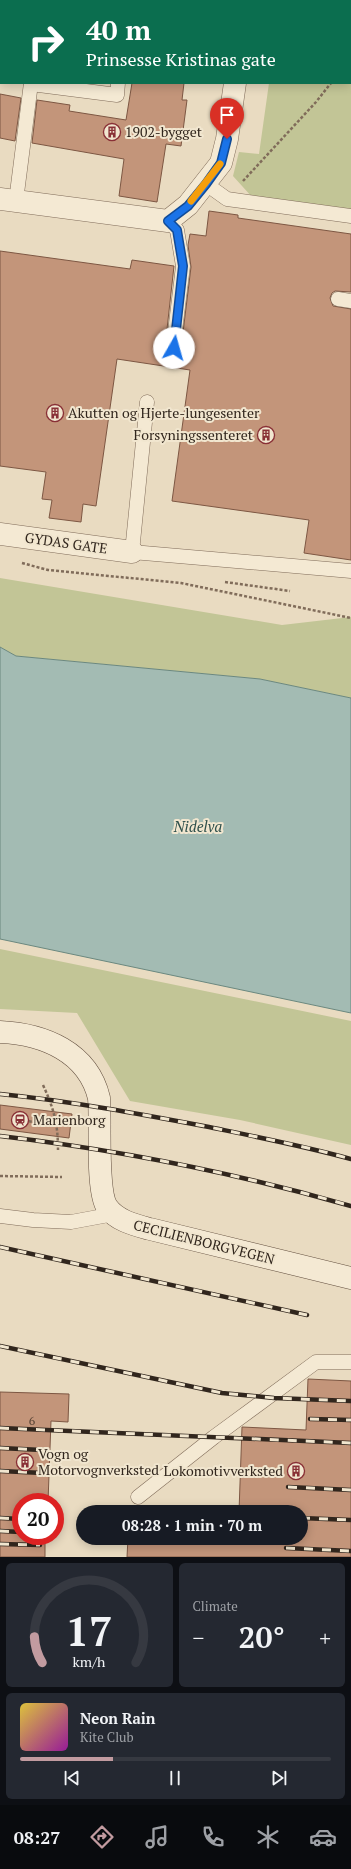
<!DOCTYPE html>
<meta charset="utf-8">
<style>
:root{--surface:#171b24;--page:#242831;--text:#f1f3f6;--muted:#9ea1a6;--line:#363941;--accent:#c29ba0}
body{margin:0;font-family:"PT Serif",serif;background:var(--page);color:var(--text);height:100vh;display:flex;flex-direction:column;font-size:15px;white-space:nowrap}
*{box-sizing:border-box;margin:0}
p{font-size:13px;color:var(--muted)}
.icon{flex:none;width:22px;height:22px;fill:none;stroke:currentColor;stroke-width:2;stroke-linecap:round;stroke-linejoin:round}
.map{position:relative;height:1557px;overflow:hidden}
.sheet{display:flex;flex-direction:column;gap:6px;padding:6px;background:#0d0f14;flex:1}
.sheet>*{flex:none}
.banner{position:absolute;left:0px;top:0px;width:351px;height:84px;box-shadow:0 2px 10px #0003;background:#0b6e4f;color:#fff;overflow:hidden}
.speed{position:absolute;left:12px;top:1493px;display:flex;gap:8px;font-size:20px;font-weight:700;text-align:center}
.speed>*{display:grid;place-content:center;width:52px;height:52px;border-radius:50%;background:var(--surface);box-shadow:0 2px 10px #0003;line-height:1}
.speed .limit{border:6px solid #d22;background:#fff;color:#111}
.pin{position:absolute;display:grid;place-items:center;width:34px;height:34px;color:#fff;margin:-41px -17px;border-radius:50% 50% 50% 0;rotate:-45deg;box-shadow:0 0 4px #0007}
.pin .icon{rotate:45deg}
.me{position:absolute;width:44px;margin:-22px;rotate:7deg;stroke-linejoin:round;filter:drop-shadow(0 0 3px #0008)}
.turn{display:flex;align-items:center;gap:14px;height:84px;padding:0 20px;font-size:18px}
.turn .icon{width:52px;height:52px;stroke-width:2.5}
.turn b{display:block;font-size:28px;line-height:34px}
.big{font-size:30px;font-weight:700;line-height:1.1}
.sheet .widget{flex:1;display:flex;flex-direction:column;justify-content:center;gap:6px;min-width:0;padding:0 14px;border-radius:6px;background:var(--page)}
.sheet .dial{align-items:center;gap:0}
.dial svg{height:104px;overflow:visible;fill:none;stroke:var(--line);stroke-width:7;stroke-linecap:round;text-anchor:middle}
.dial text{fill:var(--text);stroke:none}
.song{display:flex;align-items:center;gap:12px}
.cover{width:48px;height:48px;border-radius:6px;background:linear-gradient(135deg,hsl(50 70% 55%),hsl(300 70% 35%))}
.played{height:4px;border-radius:2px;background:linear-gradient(90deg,var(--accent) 30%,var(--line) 30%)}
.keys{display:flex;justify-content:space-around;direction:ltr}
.heat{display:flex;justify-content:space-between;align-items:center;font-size:22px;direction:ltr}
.sheet .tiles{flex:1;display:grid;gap:6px;grid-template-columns:1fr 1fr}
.widget:last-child{grid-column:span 2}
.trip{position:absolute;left:76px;top:1505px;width:232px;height:40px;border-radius:20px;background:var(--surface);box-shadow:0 2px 10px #0003;font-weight:700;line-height:40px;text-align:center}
.tab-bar{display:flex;height:64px;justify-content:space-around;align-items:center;background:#090b0e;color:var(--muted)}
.tab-bar .icon{width:28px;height:28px}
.tab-bar .active{color:var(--accent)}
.tab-bar b{font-size:18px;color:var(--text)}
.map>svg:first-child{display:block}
.green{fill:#c2c596}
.water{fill:#a3bbb3;stroke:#6b887f}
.building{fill:#c3957a;stroke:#7d5743}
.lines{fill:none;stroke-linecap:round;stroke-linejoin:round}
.lane-casing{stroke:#806c5a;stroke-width:15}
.street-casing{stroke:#806c5a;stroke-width:23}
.secondary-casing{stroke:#624e3e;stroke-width:23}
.path{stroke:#806c5a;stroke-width:2.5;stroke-dasharray:3 2;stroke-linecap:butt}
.lane{stroke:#f4e9d3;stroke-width:14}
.street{stroke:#f4e9d3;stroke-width:22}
.secondary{stroke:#f4e9d3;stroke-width:22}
.rail-casing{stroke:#31261d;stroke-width:4.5}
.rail{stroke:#f1e6cf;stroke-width:3;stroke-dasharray:9;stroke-linecap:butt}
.route-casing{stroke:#114b97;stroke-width:10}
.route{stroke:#1a73e8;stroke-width:7}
.slow{stroke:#f59e0b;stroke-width:7}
.labels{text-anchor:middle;stroke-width:4;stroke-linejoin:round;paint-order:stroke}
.number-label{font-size:12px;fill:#564234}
.poi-label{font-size:14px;fill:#31261d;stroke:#f1e6cf;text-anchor:start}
.street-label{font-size:14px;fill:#31261d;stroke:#f1e6cf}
.water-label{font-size:15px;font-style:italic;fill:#2e504c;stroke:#f1e6cf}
</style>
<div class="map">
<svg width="351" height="1557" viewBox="0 0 351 1557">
<rect width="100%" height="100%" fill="#e9dbc1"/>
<g class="green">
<polygon points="261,0 351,0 351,211 252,197 233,176 239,152 259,154 269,83 350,83 350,1"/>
<polygon points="0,578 282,625 351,617 351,698 260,679 16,656 0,647"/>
<polygon points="0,949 351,1021 351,1145 240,1120 130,1101 77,1013 0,1009"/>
</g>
<polygon class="water" points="0,647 16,656 260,679 351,698 351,1013 0,939"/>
<g class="building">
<polygon points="132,83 184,83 182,100 187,100 181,146 166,144 157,202 119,196 124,159 32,143 37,100 70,105 69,111 126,120"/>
<polygon points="0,94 21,98 15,141 0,138"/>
<polygon points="209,211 238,215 238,218 351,234 351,292 335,291 332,293 330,298 333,306 351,309 351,560 304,553 309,520 172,501 190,370 117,359 96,506 83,504 81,522 49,518 52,500 42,499 46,472 0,466 0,251 130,269 132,260 174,266 165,347 168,355 176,356 181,349 191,267 188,245 190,234 206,236"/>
<polygon points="0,1105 72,1114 69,1138 0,1129"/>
<polygon points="308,1379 351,1381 351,1557 127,1557 128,1538 301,1538 301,1512 239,1512 242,1427 306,1430"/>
<polygon points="0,1392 69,1394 68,1422 51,1421 48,1502 21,1502 21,1536 45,1536 45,1557 0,1557"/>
</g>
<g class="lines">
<g class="lane-casing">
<g id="lane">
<polyline points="31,84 117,95 118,83"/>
<polyline points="206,184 227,199 351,216"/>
<polyline points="16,201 31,83"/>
<polyline points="168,221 177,230 183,266 173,348"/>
<polyline points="338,299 351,301"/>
<polyline points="147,402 132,552 351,571"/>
<polyline points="0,1216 33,1220 71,1222 114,1214"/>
<polyline points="138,1497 214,1437 316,1362 351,1362"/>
</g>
</g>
<g class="street-casing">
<g id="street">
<polyline points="247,1 247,0"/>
<polyline points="0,199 168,221 188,205 221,163 227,139 235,83"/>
<polyline points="0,534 132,552"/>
</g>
</g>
<g class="secondary-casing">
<path id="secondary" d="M0 1032C44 1034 88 1052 99 1098 101 1122 96 1190 107 1207 117 1221 135 1225 150 1229L351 1278"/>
</g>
<g class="path">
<polyline points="68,1 69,0"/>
<polyline points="0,29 1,29"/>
<polyline points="350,59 351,58"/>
<polyline points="243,181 316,102 331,83"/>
<polyline points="22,563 48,570 181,583 351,618"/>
<polyline points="225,582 290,591"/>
<path d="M43 1085C54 1109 58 1124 58 1150"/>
<polyline points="14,1119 58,1126"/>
<polyline points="0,1176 62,1177"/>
</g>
<use href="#lane" class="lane"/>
<use href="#street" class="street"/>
<use href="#secondary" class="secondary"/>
<g class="rail-casing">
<g id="rail">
<path d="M0 1094C70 1101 140 1114 209 1127 257 1137 304 1146 351 1159"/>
<path d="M0 1136C119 1150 236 1173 351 1206"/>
<polyline points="0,1247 307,1315"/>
<polyline points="0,1346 222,1393 274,1398 351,1401"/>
<polyline points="310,1419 351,1420"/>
<polyline points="0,1428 351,1443"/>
<polyline points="0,1448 42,1450"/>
<polyline points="0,1471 43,1473"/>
<polyline points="288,1487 351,1490"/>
<polyline points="0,1518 21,1519"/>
<polyline points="301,1518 351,1520"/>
<polyline points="0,1531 21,1532"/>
<polyline points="0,1544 40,1545"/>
<polyline points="286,1548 351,1551"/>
</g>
</g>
<use href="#rail" class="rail"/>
</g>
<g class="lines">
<g class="route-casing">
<polyline id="route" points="174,348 183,266 177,230 168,221 188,206 206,184 221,163 227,139"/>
</g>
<use href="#route" class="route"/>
<polyline class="slow" points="191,201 220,164"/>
</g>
<defs>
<g id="building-ring" transform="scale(0.9)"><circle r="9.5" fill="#f1e6cf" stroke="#893036" stroke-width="1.5"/><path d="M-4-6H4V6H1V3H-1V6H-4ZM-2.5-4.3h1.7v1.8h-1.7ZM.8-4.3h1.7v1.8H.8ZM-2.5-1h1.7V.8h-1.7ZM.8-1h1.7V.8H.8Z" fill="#893036"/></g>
<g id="station-ring" transform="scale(0.9)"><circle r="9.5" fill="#f1e6cf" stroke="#893036" stroke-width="1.5"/><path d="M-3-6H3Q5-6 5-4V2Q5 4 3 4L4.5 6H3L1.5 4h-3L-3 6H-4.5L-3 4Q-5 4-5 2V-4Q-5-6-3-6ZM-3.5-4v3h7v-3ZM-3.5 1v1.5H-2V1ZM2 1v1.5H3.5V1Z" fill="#893036"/></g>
</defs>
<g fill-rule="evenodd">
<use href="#building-ring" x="112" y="132"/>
<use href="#building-ring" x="55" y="413"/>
<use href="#building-ring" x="266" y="435"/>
<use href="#station-ring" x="20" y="1120"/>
<use href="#building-ring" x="25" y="1462"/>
<use href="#building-ring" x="296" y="1471"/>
</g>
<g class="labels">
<g class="number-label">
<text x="32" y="1425">6</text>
</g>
<g class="poi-label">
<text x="125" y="137">1902-bygget</text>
<text x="68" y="418">Akutten og Hjerte-lungesenter</text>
<text x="253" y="440" text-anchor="end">Forsyningssenteret</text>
<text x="33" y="1125">Marienborg</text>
<text x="38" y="1459">Vogn og<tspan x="38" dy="16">Motorvognverksted</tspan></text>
<text x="283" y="1476" text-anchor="end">Lokomotivverksted</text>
</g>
<g class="street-label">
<text transform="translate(66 543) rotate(8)" y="5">GYDAS GATE</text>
<text transform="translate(204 1242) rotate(14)" y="5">CECILIENBORGVEGEN</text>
</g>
<g class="water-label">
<text x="198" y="832">Nidelva</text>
</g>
</g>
</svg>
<div class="speed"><div class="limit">20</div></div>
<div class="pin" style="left:227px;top:139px;background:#d93025"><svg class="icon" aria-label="arrive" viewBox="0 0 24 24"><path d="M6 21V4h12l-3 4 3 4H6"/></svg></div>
<svg class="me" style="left:174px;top:348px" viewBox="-20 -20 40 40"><circle r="19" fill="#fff"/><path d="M0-13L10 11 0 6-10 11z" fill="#1a73e8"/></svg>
<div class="trip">08:28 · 1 min · 70 m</div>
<div class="banner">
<div class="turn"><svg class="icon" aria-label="right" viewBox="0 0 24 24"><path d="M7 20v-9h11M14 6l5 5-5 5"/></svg><div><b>40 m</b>Prinsesse Kristinas gate</div></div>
</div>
</div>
<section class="sheet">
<div class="tiles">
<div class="widget dial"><svg viewBox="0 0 100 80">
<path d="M14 69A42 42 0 1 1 86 69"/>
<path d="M14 69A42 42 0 0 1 8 49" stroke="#c29ba0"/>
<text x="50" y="56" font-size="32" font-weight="700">17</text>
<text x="50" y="72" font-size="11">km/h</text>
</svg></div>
<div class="widget"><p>Climate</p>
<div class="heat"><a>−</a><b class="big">20°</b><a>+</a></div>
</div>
<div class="widget">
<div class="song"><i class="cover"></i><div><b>Neon Rain</b><p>Kite Club</p></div></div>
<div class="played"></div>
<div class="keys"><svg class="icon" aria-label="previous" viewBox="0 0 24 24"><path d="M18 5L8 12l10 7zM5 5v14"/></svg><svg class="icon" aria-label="pause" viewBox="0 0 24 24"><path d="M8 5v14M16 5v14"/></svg><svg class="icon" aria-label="next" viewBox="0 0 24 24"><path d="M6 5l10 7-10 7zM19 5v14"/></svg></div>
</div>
</div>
</section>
<nav class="tab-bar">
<b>08:27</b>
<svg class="icon active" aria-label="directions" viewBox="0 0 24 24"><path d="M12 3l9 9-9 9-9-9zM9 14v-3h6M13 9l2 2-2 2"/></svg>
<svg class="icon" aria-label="music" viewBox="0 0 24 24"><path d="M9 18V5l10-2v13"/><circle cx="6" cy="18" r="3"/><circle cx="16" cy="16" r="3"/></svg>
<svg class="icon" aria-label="phone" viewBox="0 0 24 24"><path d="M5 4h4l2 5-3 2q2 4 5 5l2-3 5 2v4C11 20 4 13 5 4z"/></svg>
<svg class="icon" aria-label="climate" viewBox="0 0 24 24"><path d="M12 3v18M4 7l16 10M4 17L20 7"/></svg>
<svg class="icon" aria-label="car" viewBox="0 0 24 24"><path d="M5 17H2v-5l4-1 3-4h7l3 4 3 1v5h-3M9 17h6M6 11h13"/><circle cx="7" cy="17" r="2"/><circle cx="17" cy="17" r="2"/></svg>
</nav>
